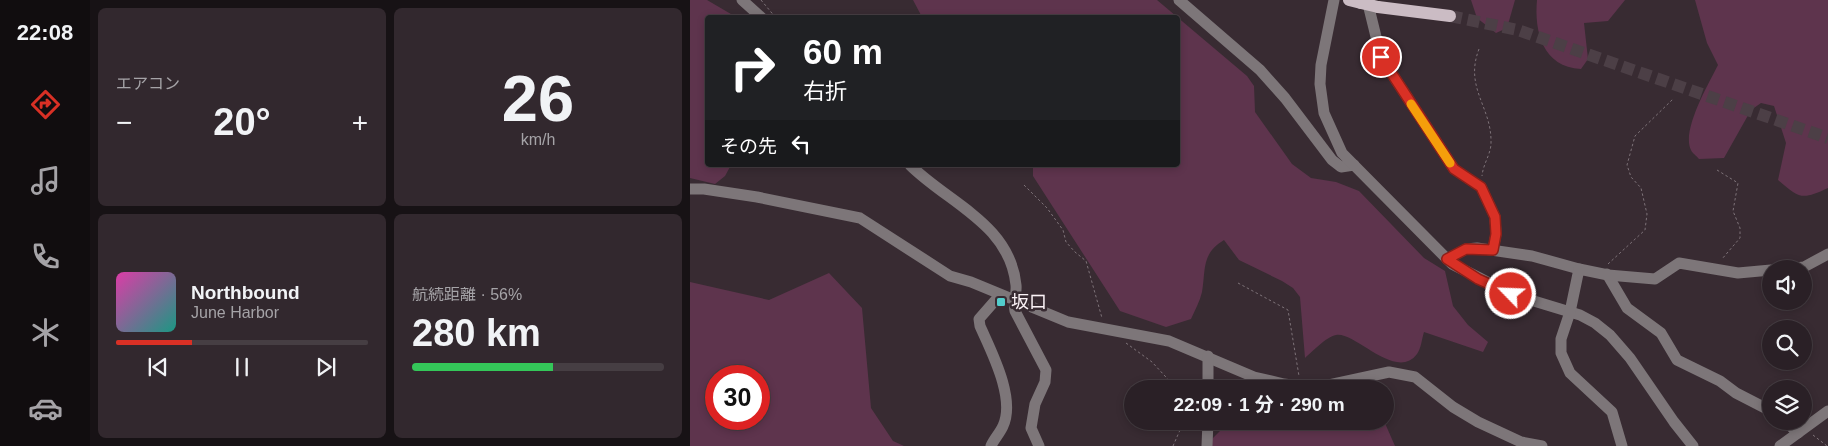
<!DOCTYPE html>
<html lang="ja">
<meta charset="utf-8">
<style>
:root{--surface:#2a2026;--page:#32282e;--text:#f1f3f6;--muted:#a5a3a7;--line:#463e43;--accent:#d93025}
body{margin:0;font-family:Helvetica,"Noto Sans JP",sans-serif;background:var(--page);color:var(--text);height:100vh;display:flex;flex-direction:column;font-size:19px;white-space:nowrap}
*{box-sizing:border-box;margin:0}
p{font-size:16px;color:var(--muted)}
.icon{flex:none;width:28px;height:28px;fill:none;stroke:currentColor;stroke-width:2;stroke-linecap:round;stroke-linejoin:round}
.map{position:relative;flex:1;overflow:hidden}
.sheet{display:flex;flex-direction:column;gap:8px;padding:8px;background:#171215;width:600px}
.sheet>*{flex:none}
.hud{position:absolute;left:15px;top:15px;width:475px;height:152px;border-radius:5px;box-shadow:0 2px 8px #0003,0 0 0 1px var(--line);background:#202124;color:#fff;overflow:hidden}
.controls{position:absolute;left:1072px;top:260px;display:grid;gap:10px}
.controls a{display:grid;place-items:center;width:50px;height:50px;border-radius:50%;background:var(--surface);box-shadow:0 2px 8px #0003,0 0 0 1px var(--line);font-size:25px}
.speed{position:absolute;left:15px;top:365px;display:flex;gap:10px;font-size:25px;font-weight:700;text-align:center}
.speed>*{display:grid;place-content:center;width:65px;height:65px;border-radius:50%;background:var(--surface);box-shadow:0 2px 8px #0003,0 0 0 1px var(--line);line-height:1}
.speed .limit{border:8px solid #d22;background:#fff;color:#111}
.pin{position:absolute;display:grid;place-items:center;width:42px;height:42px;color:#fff;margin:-21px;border:2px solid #fff;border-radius:50%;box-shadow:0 1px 5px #0007}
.me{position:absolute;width:55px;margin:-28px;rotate:294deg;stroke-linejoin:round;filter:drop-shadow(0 0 4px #0008)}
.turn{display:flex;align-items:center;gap:18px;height:105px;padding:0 15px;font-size:22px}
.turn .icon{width:65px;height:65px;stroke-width:2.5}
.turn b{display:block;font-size:35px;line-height:42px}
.then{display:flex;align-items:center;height:48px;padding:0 15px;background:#0003;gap:10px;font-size:19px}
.big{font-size:38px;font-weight:700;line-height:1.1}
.sheet .tile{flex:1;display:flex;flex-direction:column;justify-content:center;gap:8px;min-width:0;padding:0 18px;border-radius:8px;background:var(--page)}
.sheet .dial{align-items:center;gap:0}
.dial b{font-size:65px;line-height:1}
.song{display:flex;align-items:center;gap:15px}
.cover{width:60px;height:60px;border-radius:8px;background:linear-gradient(135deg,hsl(320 70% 55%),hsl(170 70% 35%))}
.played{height:5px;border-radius:2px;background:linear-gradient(90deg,var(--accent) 30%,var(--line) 30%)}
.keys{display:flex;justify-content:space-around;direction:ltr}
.heat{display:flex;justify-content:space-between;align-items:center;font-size:28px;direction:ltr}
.charge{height:8px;border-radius:4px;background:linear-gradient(90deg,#34c759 56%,var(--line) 0)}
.sheet .tiles{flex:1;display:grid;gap:8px;grid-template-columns:repeat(2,1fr)}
.trip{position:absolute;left:434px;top:380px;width:270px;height:50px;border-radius:25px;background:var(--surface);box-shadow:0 2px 8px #0003,0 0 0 1px var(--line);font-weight:700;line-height:50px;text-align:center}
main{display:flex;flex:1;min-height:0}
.tabs{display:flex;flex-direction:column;width:90px;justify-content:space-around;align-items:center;background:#110d0f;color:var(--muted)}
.tabs .icon{width:35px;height:35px}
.tabs .selected{color:var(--accent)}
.tabs b{font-size:22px;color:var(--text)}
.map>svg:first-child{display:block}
.green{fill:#5e344d;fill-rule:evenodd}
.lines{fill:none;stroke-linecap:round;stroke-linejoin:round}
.major-tunnel{stroke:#4c3f46;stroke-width:12;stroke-dasharray:12 6;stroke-linecap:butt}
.path{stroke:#7e7379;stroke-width:1;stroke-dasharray:2.5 2.5;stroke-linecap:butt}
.minor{stroke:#7d7679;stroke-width:11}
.major{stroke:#cbbcc4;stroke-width:12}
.major-bridge{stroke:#cbbcc4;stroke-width:12}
.route-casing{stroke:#8d1f18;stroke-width:12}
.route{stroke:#d93025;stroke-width:9}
.slow{stroke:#f59e0b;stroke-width:9}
.poi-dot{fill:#52cdcc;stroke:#382b32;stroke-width:2}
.labels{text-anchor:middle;stroke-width:5;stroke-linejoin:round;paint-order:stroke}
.poi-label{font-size:18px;fill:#fbf2f6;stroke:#382b32;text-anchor:start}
</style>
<main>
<nav class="tabs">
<b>22:08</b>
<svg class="icon selected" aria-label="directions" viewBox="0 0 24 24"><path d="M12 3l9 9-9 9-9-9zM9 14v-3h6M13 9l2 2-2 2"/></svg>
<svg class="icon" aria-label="music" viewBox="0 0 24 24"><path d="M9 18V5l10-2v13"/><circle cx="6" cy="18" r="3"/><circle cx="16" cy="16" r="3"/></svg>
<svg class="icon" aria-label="phone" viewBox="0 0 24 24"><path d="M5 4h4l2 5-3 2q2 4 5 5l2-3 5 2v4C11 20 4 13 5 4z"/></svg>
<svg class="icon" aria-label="climate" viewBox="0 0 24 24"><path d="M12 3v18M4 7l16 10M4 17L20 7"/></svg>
<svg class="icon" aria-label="car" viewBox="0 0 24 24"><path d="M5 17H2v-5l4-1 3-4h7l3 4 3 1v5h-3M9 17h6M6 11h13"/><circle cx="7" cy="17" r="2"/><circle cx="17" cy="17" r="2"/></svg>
</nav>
<section class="sheet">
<div class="tiles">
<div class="tile"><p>エアコン</p>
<div class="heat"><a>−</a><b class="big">20°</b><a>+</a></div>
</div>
<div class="tile dial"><b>26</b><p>km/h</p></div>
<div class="tile">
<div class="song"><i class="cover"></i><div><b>Northbound</b><p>June Harbor</p></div></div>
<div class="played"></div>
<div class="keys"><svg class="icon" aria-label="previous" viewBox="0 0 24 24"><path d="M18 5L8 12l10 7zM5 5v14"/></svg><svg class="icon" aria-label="pause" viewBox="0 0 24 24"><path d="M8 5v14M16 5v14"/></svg><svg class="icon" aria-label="next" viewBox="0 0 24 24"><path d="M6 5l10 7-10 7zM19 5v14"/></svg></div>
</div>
<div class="tile"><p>航続距離 · 56%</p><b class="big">280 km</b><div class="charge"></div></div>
</div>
</section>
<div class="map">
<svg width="1138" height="446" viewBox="0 0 1138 446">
<rect width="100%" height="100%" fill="#382b32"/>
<g class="green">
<polygon points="0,0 17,0 46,17 18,18 18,165 41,165 35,176 25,184 0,178"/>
<path d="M223 0H467L557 76 564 86 565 112 602 164 621 178 646 182 669 191 734 258 755 271 763 306 778 325 798 342 793 352 734 332C732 338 731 349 727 354 706 382 665 331 646 335 636 337 623 351 615 358L610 297 603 288 592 281 549 260 534 240C511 254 516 269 512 292 510 301 505 310 501 319L476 327 430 311 343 176V165H488V18L232 17Z"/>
<polygon points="781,0 825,0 817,28 806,33 787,18"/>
<path d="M847 0H935L918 21 894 23 898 59 891 69C853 67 844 32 847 0Z"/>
<path d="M1005 0H1138V188C1112 200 1110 199 1088 180L1096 143 1084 106 1071 103 1061 110 1034 158 1009 159C1007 156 1002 153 1001 150 991 131 1019 83 1028 65L1017 43Z"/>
<path d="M139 273 172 308 181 408 203 441 214 446H0V282L79 300ZM69 376V419H26V376Z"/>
<polygon points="553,421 625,421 626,425 638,421 694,421 705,446 519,446 518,443 537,424"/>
</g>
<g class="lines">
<polyline class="major-tunnel" points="760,16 828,30 1138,138"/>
<g class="path">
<polyline points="71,0 86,18"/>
<path d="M789 49C774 88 802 107 801 143 801 154 793 164 792 176"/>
<polyline points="1027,170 1048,183 1043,211 1050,228 1050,238 1032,259"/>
<polyline points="334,185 357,208 373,230 376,242 385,252 396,261 412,318"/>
<polyline points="918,264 955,230 957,214 951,188 941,177 937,165 945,136 983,99"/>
<polyline points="548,283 598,310 609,376"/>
<polyline points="436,343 462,362 487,389"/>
<polyline points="1123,435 1137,446"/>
<polyline points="483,446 494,421"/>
</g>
<g class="minor">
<polyline points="52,0 72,18"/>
<polyline points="489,0 570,70 595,98 642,160 651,167 664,165"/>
<polyline points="644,0 631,65 630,84 634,113 652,153 762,264 821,294 890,315 905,323 920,335 940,358 984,422 1003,446"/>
<polyline points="677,0 691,57 764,169 791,187 805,217 806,234 803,250"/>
<path d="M220 165C258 203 320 224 326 285 327 294 323 301 325 311L356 370 355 382 345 404 341 428 349 446"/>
<polyline points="0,189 14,189 67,197 170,218 260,276 281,282 378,322 479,341 564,377 594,384 625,388 699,372 725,377 763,407 788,422 831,442 852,446"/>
<polyline points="757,259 776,249 787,248 842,256 889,269"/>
<polyline points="1097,269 1114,267 1138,254"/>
<polyline points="917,274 937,308 971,333 987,360 1030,381 1046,393 1081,411"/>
<polyline points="518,356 518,389"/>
<polyline points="1095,421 1108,433"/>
<path d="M301 446C304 439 310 433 313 426 326 398 301 351 290 326L289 319 310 295"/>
<polyline points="517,446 518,421"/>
<polyline points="932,446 922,412 880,373 871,353 871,339 880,312 889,269 918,275 965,279 989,263 1048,273 1081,270"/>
<polyline points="1090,446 1138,411"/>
</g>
<g class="major">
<polyline points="659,0 671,3"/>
<polyline points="688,7 760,16"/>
</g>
<polyline class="major-bridge" points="671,3 688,7"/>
</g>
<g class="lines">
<g class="route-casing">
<polyline id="route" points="691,57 764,169 791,187 805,217 806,234 803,250 776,249 757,259 788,279 821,294"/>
</g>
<use href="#route" class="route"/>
<polyline class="slow" points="721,104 760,163"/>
</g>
<rect class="poi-dot" x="306" y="297" width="10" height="10" rx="2.5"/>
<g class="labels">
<g class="poi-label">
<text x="321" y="308">坂口</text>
</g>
</g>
</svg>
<div class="controls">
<a><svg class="icon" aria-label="sound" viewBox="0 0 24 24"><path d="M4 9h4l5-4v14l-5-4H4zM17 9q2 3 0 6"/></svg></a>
<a><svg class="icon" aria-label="search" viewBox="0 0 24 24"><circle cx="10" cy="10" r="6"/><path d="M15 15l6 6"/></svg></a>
<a><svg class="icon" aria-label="layers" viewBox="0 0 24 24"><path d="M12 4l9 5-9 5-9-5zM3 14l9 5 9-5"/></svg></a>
</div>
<div class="speed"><div class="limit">30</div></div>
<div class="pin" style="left:691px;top:57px;background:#d93025"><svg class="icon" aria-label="arrive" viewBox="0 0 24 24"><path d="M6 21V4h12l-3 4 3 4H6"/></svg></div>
<svg class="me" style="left:821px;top:294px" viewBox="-20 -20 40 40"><circle r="17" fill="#d93025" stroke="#fff" stroke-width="3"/><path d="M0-11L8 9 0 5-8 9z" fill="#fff"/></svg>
<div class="trip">22:09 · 1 分 · 290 m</div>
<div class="hud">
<div class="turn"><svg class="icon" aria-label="right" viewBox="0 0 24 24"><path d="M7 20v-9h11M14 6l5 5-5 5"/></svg><div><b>60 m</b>右折</div></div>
<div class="then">その先<svg class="icon" aria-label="left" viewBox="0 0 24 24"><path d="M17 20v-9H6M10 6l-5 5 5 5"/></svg></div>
</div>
</div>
</main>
